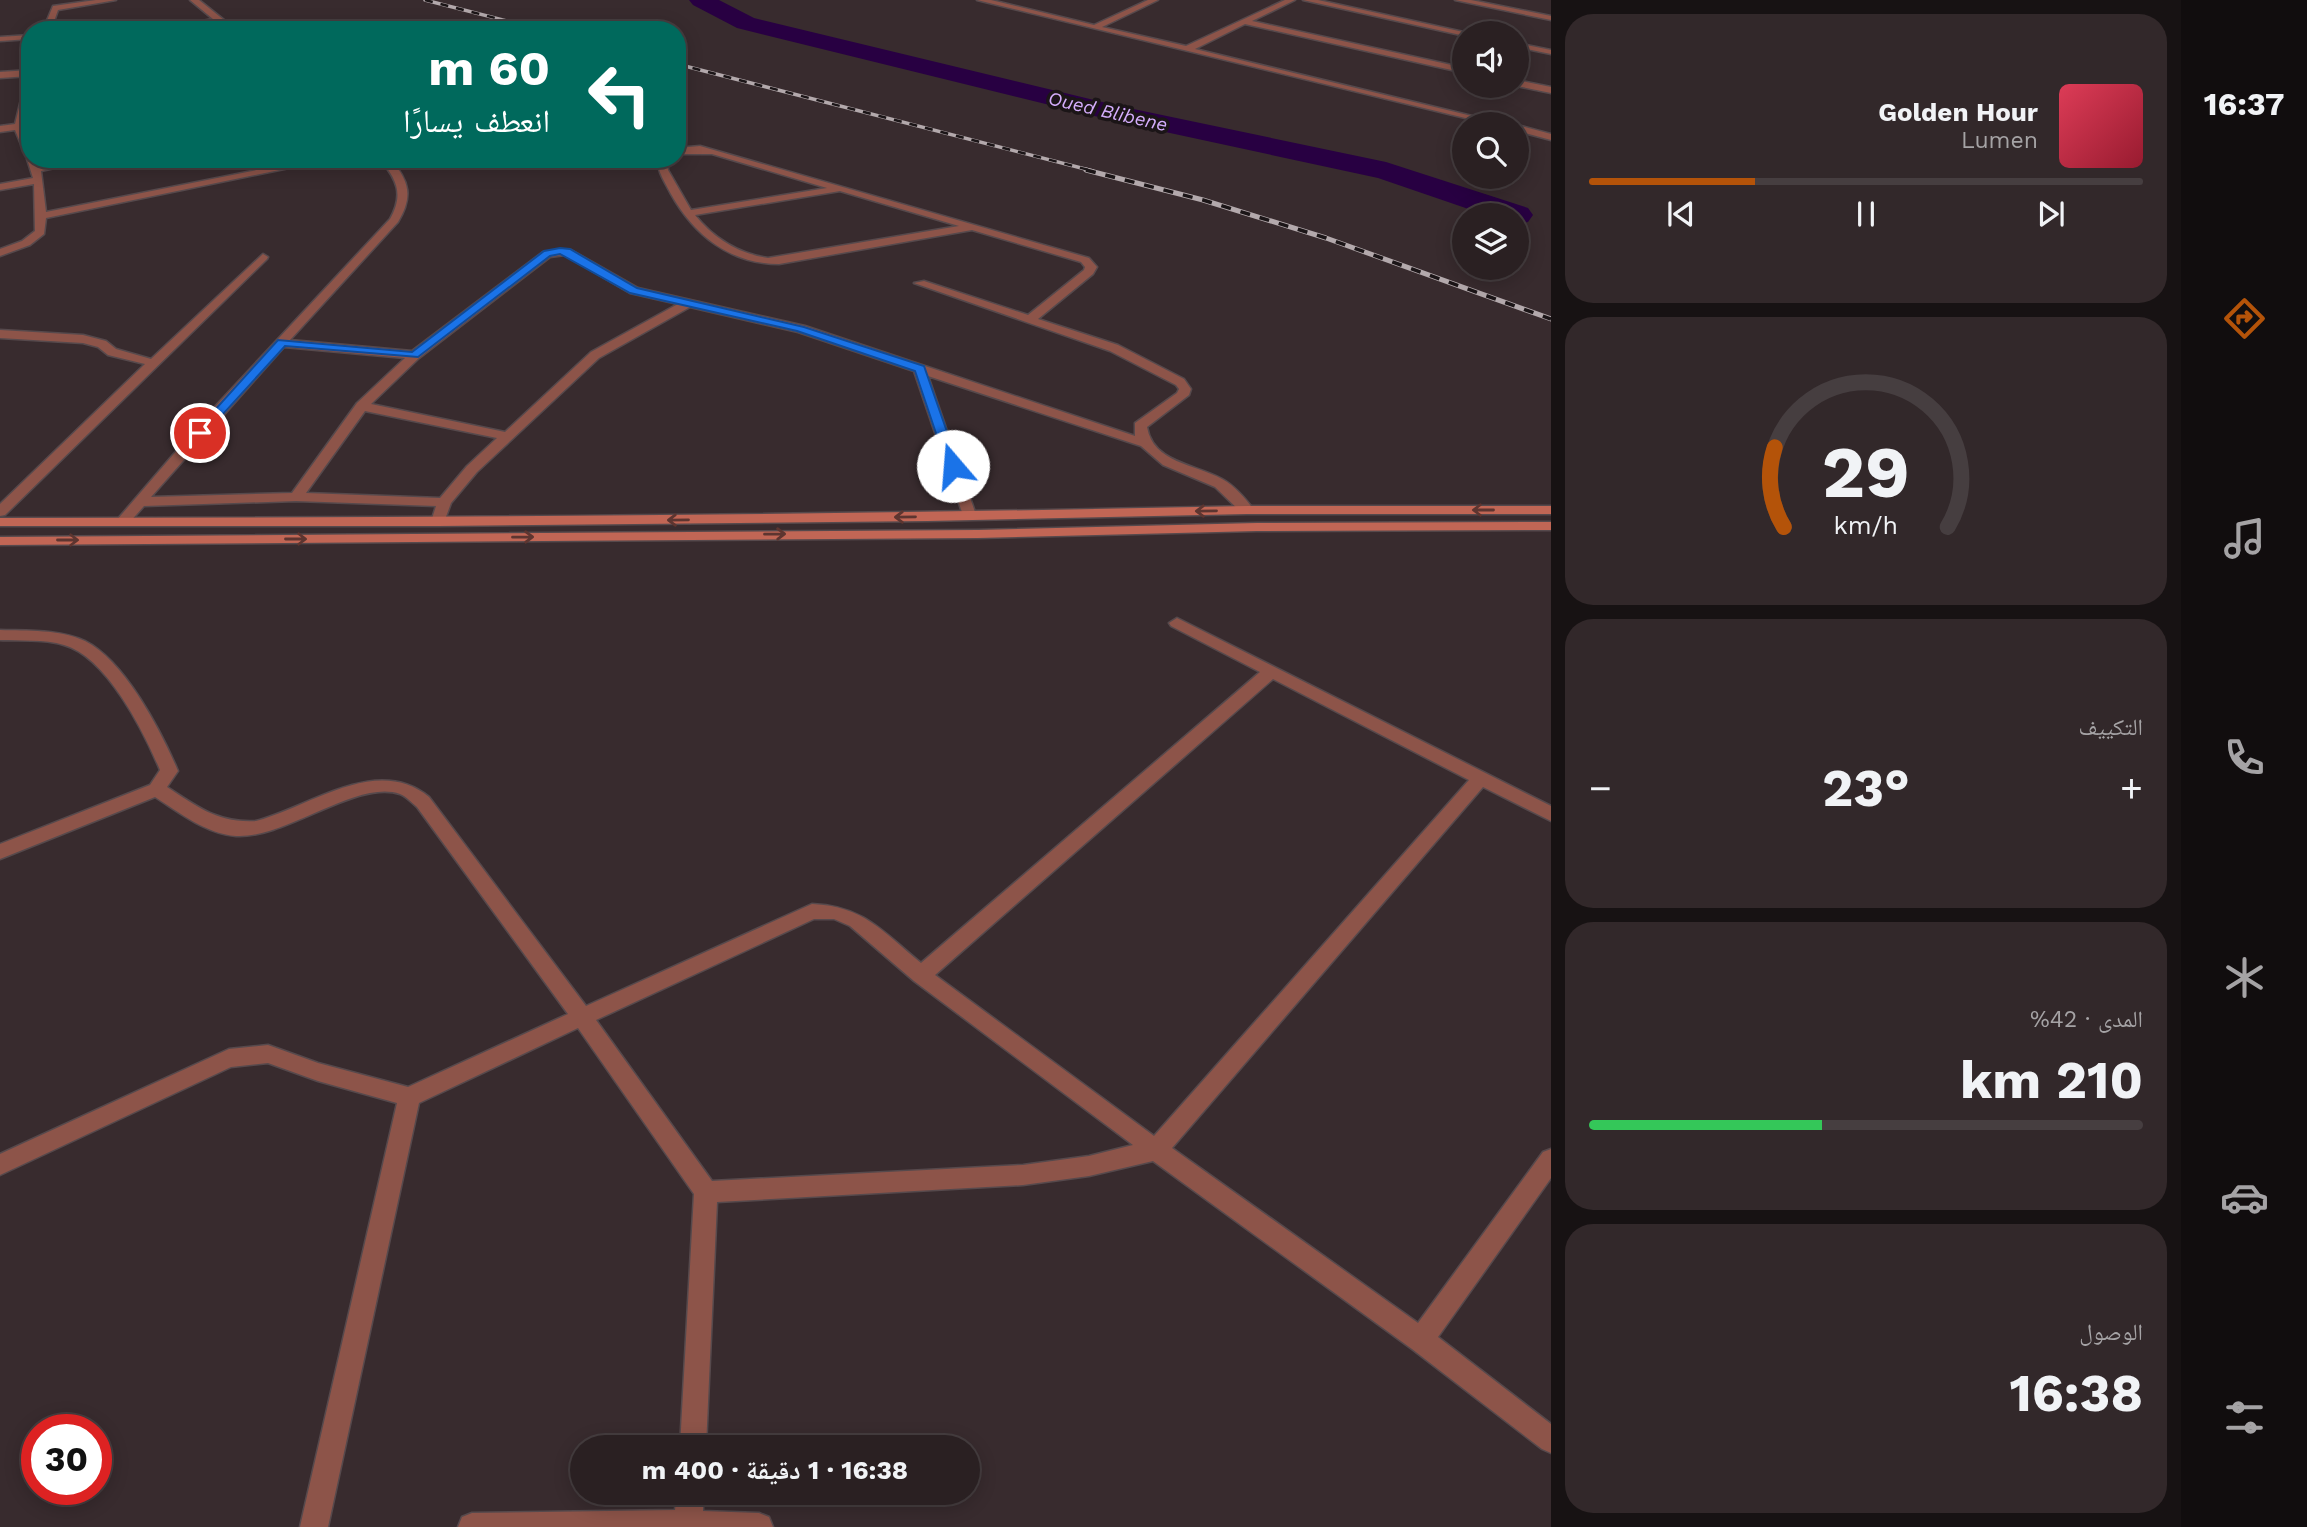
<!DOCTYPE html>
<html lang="ar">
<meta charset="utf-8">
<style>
:root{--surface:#2a2022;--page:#32282a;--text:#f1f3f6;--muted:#a5a3a5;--line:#463e40;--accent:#b45309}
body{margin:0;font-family:"Work Sans","Noto Naskh Arabic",sans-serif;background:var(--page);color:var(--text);direction:rtl;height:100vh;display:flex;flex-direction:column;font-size:26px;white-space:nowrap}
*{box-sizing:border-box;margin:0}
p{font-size:23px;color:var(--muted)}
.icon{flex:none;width:38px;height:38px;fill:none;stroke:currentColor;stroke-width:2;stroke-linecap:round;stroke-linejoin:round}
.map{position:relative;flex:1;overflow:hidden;direction:ltr}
.side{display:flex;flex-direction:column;gap:14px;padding:14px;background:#171213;width:630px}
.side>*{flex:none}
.banner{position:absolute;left:21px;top:21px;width:665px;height:147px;border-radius:28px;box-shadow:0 4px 18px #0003,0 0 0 2px var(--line);direction:rtl;background:#00695c;color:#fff;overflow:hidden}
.controls{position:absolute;left:1452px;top:21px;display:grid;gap:14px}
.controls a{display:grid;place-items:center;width:77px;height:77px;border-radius:50%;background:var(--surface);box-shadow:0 4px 18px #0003,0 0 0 2px var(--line);font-size:35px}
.speed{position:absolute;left:21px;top:1414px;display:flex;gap:14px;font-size:35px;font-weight:700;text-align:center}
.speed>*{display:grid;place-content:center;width:91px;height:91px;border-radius:50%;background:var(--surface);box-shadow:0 4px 18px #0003,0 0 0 2px var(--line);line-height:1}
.speed .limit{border:10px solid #d22;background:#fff;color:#111}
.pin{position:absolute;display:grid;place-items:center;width:60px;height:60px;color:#fff;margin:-30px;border:4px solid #fff;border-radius:50%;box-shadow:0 2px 7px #0007}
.me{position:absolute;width:77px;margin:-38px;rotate:342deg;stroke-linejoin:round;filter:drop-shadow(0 0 5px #0008)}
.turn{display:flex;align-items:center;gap:24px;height:147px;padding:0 21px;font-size:32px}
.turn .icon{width:91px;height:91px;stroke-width:2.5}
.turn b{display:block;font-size:49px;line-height:60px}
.big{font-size:52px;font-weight:700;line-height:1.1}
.side .widget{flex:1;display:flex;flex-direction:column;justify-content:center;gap:10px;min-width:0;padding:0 24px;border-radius:28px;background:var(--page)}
.side .dial{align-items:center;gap:0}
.dial svg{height:182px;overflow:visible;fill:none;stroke:var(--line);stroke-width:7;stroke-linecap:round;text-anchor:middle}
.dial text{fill:var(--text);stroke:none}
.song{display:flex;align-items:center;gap:21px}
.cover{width:84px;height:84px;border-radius:10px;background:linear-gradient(135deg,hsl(350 70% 55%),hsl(350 70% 35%))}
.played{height:7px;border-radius:4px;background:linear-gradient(90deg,var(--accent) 30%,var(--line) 30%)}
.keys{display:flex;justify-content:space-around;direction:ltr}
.heat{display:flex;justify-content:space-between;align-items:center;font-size:38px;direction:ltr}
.charge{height:10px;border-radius:5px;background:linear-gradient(90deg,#34c759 42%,var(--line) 0)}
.trip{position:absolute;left:570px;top:1435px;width:410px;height:70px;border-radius:35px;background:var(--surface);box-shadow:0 4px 18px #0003,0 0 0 2px var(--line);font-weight:700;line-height:70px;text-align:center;direction:rtl}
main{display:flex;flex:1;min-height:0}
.menu{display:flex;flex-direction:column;width:126px;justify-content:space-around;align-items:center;background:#110d0e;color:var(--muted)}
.menu .icon{width:49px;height:49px}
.menu .selected{color:var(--accent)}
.menu b{font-size:32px;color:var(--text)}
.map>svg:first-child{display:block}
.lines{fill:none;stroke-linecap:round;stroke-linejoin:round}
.river{fill:#280042;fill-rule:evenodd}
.street-casing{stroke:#56494c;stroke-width:3}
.secondary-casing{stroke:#56494c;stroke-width:3}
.street{fill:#8d5449;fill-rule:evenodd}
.secondary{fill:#c16655;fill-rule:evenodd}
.rail-far1-casing{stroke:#b3a9ac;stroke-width:3.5}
.rail-casing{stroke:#b3a9ac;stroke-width:5}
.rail-far1{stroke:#1b1517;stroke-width:2.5;stroke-dasharray:8;stroke-linecap:butt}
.rail{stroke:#1b1517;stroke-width:3.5;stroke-dasharray:10;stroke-linecap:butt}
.oneway{stroke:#5d3530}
.route{fill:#1a73e8;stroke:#114b97;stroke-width:2}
.labels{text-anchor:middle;stroke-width:7;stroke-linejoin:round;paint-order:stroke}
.far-water-label{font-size:19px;font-style:italic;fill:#d4adfc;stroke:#1b1517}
</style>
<main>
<nav class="menu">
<b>16:37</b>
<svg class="icon selected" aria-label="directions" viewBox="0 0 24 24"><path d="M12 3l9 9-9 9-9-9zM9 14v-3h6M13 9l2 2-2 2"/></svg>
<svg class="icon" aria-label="music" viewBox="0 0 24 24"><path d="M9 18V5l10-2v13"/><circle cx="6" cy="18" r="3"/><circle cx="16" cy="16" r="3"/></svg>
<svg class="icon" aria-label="phone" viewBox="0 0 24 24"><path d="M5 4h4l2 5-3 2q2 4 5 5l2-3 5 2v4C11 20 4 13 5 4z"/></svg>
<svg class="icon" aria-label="climate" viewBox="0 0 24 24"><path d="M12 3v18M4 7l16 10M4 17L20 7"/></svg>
<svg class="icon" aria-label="car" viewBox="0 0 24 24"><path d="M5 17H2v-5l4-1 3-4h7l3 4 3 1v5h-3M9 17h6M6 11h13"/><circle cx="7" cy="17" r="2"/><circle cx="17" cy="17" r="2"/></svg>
<svg class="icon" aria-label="filters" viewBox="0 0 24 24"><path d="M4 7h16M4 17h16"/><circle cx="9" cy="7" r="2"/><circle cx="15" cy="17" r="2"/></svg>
</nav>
<section class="side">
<div class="widget">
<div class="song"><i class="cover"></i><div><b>Golden Hour</b><p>Lumen</p></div></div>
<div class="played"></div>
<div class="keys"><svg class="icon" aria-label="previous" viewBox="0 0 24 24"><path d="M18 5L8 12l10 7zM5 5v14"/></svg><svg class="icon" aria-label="pause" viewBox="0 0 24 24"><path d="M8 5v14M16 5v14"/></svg><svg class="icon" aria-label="next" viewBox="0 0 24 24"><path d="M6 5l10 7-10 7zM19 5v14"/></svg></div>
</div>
<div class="widget dial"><svg viewBox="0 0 100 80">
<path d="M14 69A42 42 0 1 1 86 69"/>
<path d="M14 69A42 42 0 0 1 10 34" stroke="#b45309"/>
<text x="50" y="56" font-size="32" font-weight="700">29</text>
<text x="50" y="72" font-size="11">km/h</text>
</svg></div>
<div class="widget"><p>التكييف</p>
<div class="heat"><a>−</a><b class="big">23°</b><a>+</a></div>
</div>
<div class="widget"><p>المدى · 42%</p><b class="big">210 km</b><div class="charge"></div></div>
<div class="widget"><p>الوصول</p><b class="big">16:38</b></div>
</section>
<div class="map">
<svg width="1551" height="1527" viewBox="0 0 1551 1527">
<rect width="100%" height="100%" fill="#382b2e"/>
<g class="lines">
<polygon class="river" points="689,0 719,0 754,18 1119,106 1386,162 1528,208 1533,215 1528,222 1517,225 1517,215 1486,215 1378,178 1119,122 737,28 693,5"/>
<g class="street-casing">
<g id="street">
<polygon points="96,0 116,0 58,10 51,30 43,30 53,6"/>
<polygon points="190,0 199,0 224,20 173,30 152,30 213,19"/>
<polygon points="977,0 991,0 1094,25 1148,0 1158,0 1102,27 1186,46 1285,0 1295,0 1252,21 1465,68 1465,73 1245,24 1195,49 1505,124 1490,124"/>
<polygon points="1303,0 1318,0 1468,33 1465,33 1465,36"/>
<polygon points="1455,0 1471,0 1551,16 1551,20"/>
<polygon points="30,35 30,39 0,41 0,37"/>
<polygon points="1517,43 1551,50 1551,54 1517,47"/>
<polygon points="30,70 30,76 0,78 0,72"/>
<polygon points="30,76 30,99 24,123 30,122 30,128 24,129 30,142 30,159 37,159 39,165 73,159 95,159 41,171 46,212 312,159 333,159 46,218 44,234 30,245 0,256 0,249 22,241 35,231 34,184 0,190 0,184 33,178 27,159 29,157 25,154 15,130 0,132 0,126 15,124 26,79"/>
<polygon points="1517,80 1551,87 1551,93 1517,86"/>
<polygon points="1517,125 1551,134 1551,140 1517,131"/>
<path d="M700 146 1089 258 1097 267 1093 274 1038 319 1118 345 1184 379 1191 389 1189 395 1147 427C1153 463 1195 464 1222 479 1235 486 1245 498 1254 510L1252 513H1242L1215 487 1163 465 1141 446 928 376 976 515 969 519 964 518 914 371 798 332 690 307 599 358 477 472 451 503 443 525H433L431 522 436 506 296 501 144 506 128 524H118L116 521 210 412 390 219C404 194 397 180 380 159H390C410 181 413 197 398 222L290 340 412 351 543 252 571 250 638 288 805 326 1135 436V423L1177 393 1179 389 1176 385 1110 351 914 283 924 281 1028 315 1084 270 1085 267 1081 262 972 230 779 264C730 264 694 235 671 194 665 182 658 173 657 159H667L668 170 691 210 827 188 712 154H677V148ZM840 191 959 226 768 258C739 254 713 238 695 215ZM565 255 630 293 678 304 591 352 505 432 371 404 419 358 550 257ZM284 347 405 358 357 403 292 493 151 497ZM365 411 497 438 467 466 440 498 306 493Z"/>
<polygon points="263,254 268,257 267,259 5,515 0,516 0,504 145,364 108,355 98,347 83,343 0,338 0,330 83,335 106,341 116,349 151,359"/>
<path d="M1177 618 1551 806V821L1483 787 1172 1148 1418 1323 1543 1152 1551 1149V1178L1438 1337 1551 1424V1453L1542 1449 1412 1349 1153 1161 1089 1176 1023 1185 717 1202 706 1447H680L694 1194 578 1028 419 1103 328 1527H300L397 1103 318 1081 268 1063 231 1067 0 1175V1154L229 1049 268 1045 318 1063 408 1087 568 1014 417 807C411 802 406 796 400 794 357 779 286 839 236 836 206 834 179 812 155 797L0 859V844L150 785 160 770C144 732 107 657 64 645 44 639 21 641 0 640V630C28 631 59 629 85 641 125 661 161 731 178 771L167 787C198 807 217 823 256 821 310 807 377 754 429 797L586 1006 812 904C864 906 883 932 921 963L1260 672 1171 626 1169 623ZM1273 679 1469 780 1154 1136 935 975ZM814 919H834L850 926 914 981 1133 1145 1089 1156 1023 1165 712 1181 596 1020Z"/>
<polygon points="677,1493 703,1493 703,1511 759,1513 769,1517 773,1527 458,1527 462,1517 472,1513 675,1510"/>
</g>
</g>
<g class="secondary-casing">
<g id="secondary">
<path d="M1247 506H1551V514H1247L928 521 438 526H0V518C416 518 831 515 1247 506Z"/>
<polygon points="1551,522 1551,530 1257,531 978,538 0,545 0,537 978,530 1257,523"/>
</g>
</g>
<use href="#street" class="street"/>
<use href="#secondary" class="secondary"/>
<g class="rail-far1-casing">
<g id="rail-far1">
<polyline points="425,0 542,30"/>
<polyline points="677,64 1093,171"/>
</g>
</g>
<g class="rail-casing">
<polyline id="rail" points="1086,170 1203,200 1326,238 1551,319"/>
</g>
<use href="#rail-far1" class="rail-far1"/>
<use href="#rail" class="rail"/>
</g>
<defs><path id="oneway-shaft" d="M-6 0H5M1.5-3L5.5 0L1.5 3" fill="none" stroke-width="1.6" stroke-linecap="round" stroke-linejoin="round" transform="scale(1.75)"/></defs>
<g class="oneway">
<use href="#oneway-shaft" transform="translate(1483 510) rotate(180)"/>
<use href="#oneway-shaft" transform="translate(1206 511) rotate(179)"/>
<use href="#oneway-shaft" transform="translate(905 517) rotate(179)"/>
<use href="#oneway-shaft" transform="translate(678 520) rotate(179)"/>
<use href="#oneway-shaft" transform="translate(775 534) rotate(-1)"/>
<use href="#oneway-shaft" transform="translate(523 537) rotate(-1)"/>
<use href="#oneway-shaft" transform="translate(296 539)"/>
<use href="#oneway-shaft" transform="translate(68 540)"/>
</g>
<polygon class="route" points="560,248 570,249 637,288 804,327 924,366 959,466 953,470 947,466 915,371 797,331 630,293 560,254 550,256 418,357 285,346 204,435 194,433 278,340 412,352 544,251"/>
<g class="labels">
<g class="far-water-label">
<text transform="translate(1108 111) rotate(13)" y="7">Oued Blibene</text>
</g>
</g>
</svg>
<div class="controls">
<a><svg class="icon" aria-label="sound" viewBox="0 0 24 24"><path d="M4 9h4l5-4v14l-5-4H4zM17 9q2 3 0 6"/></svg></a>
<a><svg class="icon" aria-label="search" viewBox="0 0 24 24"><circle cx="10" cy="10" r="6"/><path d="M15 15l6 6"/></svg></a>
<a><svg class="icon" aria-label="layers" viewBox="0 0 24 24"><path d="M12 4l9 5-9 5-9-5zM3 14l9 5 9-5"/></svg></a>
</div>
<div class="speed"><div class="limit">30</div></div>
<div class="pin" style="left:200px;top:433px;background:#d93025"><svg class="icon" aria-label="arrive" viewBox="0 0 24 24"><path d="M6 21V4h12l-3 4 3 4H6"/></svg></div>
<svg class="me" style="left:953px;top:466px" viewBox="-20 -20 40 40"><circle r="19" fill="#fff"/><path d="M0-13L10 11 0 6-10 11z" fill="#1a73e8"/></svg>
<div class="trip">16:38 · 1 دقيقة · 400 m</div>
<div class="banner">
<div class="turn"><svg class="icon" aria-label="left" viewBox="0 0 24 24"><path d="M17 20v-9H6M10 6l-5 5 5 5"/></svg><div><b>60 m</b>انعطف يسارًا</div></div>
</div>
</div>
</main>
